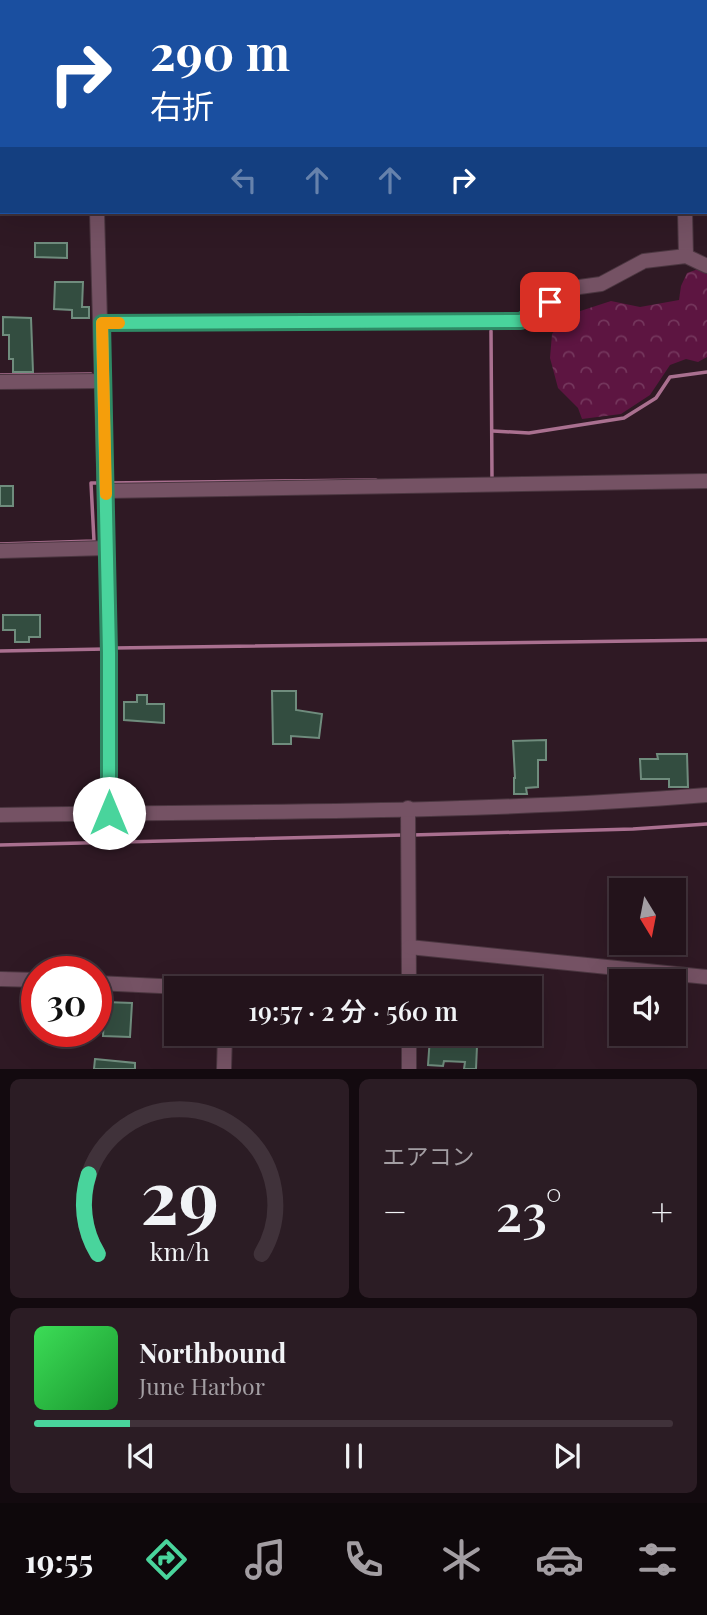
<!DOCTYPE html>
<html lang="ja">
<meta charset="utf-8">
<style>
:root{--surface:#23131b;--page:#2b1c24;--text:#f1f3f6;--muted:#a39ea3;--line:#40323a;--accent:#49d49c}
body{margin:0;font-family:"Playfair Display","Noto Sans JP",serif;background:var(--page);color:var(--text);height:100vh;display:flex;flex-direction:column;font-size:26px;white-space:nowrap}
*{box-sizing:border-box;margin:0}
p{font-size:23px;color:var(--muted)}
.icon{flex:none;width:38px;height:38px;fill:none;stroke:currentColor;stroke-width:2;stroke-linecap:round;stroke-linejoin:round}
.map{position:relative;height:1069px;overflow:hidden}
.side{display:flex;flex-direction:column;gap:10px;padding:10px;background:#130a0f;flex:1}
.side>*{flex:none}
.banner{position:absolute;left:0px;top:0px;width:707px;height:214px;box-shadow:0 7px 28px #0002,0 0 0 2px var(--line);background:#1a4fa0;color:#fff;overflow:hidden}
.needle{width:46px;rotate:170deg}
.controls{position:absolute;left:609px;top:878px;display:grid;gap:14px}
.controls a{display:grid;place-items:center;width:77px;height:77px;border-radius:0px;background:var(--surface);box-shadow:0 7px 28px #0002,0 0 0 2px var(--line);font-size:35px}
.speed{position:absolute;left:21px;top:956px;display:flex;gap:14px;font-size:35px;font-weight:700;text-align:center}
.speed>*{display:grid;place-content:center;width:91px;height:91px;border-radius:50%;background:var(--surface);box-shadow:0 7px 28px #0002,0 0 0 2px var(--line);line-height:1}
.speed .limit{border:10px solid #d22;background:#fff;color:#111}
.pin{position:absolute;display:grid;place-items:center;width:60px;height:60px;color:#fff;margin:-30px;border-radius:14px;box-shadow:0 4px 10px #0006}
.me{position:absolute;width:77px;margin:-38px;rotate:0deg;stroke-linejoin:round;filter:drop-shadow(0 0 5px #0008)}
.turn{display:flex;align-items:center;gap:24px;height:147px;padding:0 35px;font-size:32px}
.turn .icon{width:91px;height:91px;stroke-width:2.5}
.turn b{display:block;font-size:49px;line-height:60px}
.lanes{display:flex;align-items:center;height:66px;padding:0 35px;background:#0003;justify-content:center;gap:35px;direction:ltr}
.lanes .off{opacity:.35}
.big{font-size:52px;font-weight:600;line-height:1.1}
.side .tile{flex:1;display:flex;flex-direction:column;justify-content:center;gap:10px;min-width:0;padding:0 24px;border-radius:10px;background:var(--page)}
.side .dial{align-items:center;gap:0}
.dial svg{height:182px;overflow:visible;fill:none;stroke:var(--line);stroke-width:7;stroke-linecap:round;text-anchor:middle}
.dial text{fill:var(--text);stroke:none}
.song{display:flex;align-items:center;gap:21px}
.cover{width:84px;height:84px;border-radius:10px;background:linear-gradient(135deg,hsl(130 70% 55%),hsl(130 70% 35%))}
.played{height:7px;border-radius:4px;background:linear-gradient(90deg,var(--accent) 15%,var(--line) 15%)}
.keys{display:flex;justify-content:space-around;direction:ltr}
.heat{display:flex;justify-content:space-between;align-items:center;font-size:38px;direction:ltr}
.side .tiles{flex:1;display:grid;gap:10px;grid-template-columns:1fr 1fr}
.tile:last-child{grid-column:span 2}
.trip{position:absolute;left:164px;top:976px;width:378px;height:70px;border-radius:0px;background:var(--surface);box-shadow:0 7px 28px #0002,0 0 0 2px var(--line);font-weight:600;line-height:70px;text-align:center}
.tabs{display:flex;height:112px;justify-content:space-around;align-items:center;background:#0e080b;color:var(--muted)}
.tabs .icon{width:49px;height:49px}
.tabs .on{color:var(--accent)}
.tabs b{font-size:32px;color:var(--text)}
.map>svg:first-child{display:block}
.forest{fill:url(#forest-crowns)}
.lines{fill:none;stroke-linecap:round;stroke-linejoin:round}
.stream{stroke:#aa7090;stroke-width:3.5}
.building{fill:#334d40;stroke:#6f8c7d;stroke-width:2}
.minor-casing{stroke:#4b3640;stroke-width:16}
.minor{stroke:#755264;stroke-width:14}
.route-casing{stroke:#2f8a65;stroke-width:18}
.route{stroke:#49d49c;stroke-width:12}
.slow{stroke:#f59e0b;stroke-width:12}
</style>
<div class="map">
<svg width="707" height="1069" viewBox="0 0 707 1069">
<defs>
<pattern id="forest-crowns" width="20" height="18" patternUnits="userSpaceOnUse" patternTransform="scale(1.75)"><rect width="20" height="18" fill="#5d1541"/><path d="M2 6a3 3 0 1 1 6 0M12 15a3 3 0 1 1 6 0" fill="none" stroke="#74365c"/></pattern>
</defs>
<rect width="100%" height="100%" fill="#2f1924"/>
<polygon class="forest" points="701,268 707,271 707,357 698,362 686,359 670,365 650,395 621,414 582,419 578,408 558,388 550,358 552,334 568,315 611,301 640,307 679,300 681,286 687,273"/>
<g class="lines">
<g class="stream">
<polyline points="336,2 340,0"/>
<polyline points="705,148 707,148"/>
<polyline points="0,176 2,176"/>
<polyline points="491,331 492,478"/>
<polyline points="0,375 91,374"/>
<polyline points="493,431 529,433 624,418 656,398 670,377 707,372"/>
<polyline points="107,483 376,480"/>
<polyline points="0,544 94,541 91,483 99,483"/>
<polyline points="114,648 707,640"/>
<polyline points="0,651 106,649"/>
<polyline points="412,835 633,829 707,824"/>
<polyline points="0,845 404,835"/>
</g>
</g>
<g class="building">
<polygon points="35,243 67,243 67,258 35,257"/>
<polygon points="55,282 83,282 82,307 89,307 89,318 72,318 72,310 54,309"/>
<polygon points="3,317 31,318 33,372 13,372 13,359 9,359 9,335 3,335"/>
<rect x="0" y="486" width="13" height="20"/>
<polygon points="3,615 40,615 40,637 29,637 29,642 15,642 15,630 3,630"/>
<polygon points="272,691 296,691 296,710 322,714 319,738 291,736 291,744 273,744"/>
<polygon points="137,695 147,695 147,704 164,704 164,723 124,720 124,702 137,702"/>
<polygon points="546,740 546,760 538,760 538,787 526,788 527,794 514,794 514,778 515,778 513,741"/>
<polygon points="657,754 687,754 688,787 669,787 669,779 641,779 640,759 658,759"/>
<polygon points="105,1002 132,1003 130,1037 103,1036"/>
<polygon points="430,1037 466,1039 466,1045 477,1046 476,1069 464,1069 465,1062 444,1061 443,1066 428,1065"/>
<polygon points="95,1059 135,1063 135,1069 94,1069"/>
</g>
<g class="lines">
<g class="minor-casing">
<g id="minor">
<polyline points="2,0 3,2"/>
<polyline points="635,0 636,2"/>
<polyline points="47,2 50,0"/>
<polyline points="358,2 361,0"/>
<polyline points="684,2 687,0"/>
<polyline points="0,195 2,195"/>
<polyline points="97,212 109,653 109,813"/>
<polyline points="685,212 686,256"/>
<polyline points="102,323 521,321 572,288 601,284 644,261 686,256 707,266"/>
<polyline points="0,382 103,381"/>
<polyline points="105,491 707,481"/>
<polyline points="0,551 107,548"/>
<polyline points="408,808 409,989"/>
<path d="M0 815C235 811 472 814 707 795"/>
<polyline points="409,947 707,977"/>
<polyline points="0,979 37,980"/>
<polyline points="96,983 224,989"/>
<polyline points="409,1034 409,1069"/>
<polyline points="224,1069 225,1034"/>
</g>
</g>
<use href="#minor" class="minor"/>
</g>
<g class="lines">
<g class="route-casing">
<polyline id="route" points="109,813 109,653 102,323 521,321 550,302"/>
</g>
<use href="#route" class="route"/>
<polyline class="slow" points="106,494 102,323 119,323"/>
</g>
</svg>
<div class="controls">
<a><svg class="needle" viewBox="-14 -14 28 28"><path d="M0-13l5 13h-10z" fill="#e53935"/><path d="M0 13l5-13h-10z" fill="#a39ea3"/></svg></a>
<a><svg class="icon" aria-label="sound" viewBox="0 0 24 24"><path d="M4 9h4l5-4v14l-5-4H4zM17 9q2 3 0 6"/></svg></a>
</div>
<div class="speed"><div class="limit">30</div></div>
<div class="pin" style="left:550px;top:302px;background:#d93025"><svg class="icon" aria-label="arrive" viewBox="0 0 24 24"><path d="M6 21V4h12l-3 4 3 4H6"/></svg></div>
<svg class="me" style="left:109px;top:813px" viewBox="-20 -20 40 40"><circle r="19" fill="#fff"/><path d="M0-13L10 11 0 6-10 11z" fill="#49d49c"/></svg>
<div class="trip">19:57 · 2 分 · 560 m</div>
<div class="banner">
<div class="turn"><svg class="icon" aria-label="right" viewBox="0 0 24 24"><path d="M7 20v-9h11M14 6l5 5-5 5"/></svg><div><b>290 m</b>右折</div></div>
<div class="lanes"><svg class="icon off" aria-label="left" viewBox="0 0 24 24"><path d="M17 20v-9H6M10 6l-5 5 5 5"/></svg><svg class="icon off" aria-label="ahead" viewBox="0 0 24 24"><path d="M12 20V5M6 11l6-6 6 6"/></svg><svg class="icon off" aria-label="ahead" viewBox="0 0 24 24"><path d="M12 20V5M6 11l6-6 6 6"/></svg><svg class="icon" aria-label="right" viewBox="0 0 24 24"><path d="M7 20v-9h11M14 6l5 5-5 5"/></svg></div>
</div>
</div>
<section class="side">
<div class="tiles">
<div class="tile dial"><svg viewBox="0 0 100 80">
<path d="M14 69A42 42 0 1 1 86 69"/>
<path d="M14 69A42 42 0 0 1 10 34" stroke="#49d49c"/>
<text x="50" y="56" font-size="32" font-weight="700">29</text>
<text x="50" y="72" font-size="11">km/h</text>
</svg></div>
<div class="tile"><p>エアコン</p>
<div class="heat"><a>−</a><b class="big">23°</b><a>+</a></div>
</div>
<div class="tile">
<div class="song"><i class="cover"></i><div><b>Northbound</b><p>June Harbor</p></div></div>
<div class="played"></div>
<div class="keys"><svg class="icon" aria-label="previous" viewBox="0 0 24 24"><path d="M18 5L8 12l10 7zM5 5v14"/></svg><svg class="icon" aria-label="pause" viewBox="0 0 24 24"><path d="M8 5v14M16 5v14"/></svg><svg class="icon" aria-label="next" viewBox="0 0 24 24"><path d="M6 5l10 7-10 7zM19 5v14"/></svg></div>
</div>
</div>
</section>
<nav class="tabs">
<b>19:55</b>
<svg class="icon on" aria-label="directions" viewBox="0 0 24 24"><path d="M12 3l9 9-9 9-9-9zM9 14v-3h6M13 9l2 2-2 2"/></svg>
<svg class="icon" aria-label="music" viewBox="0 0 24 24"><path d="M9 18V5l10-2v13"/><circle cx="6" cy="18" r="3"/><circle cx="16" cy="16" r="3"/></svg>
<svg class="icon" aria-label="phone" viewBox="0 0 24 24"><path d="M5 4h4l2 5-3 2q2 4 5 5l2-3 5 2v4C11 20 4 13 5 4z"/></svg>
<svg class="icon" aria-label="climate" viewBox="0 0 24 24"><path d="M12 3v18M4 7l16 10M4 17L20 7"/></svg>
<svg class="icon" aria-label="car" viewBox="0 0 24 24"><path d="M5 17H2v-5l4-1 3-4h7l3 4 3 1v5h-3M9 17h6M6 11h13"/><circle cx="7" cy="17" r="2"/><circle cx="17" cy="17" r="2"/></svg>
<svg class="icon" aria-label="filters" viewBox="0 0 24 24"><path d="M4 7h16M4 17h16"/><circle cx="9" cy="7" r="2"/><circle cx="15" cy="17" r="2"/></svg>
</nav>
